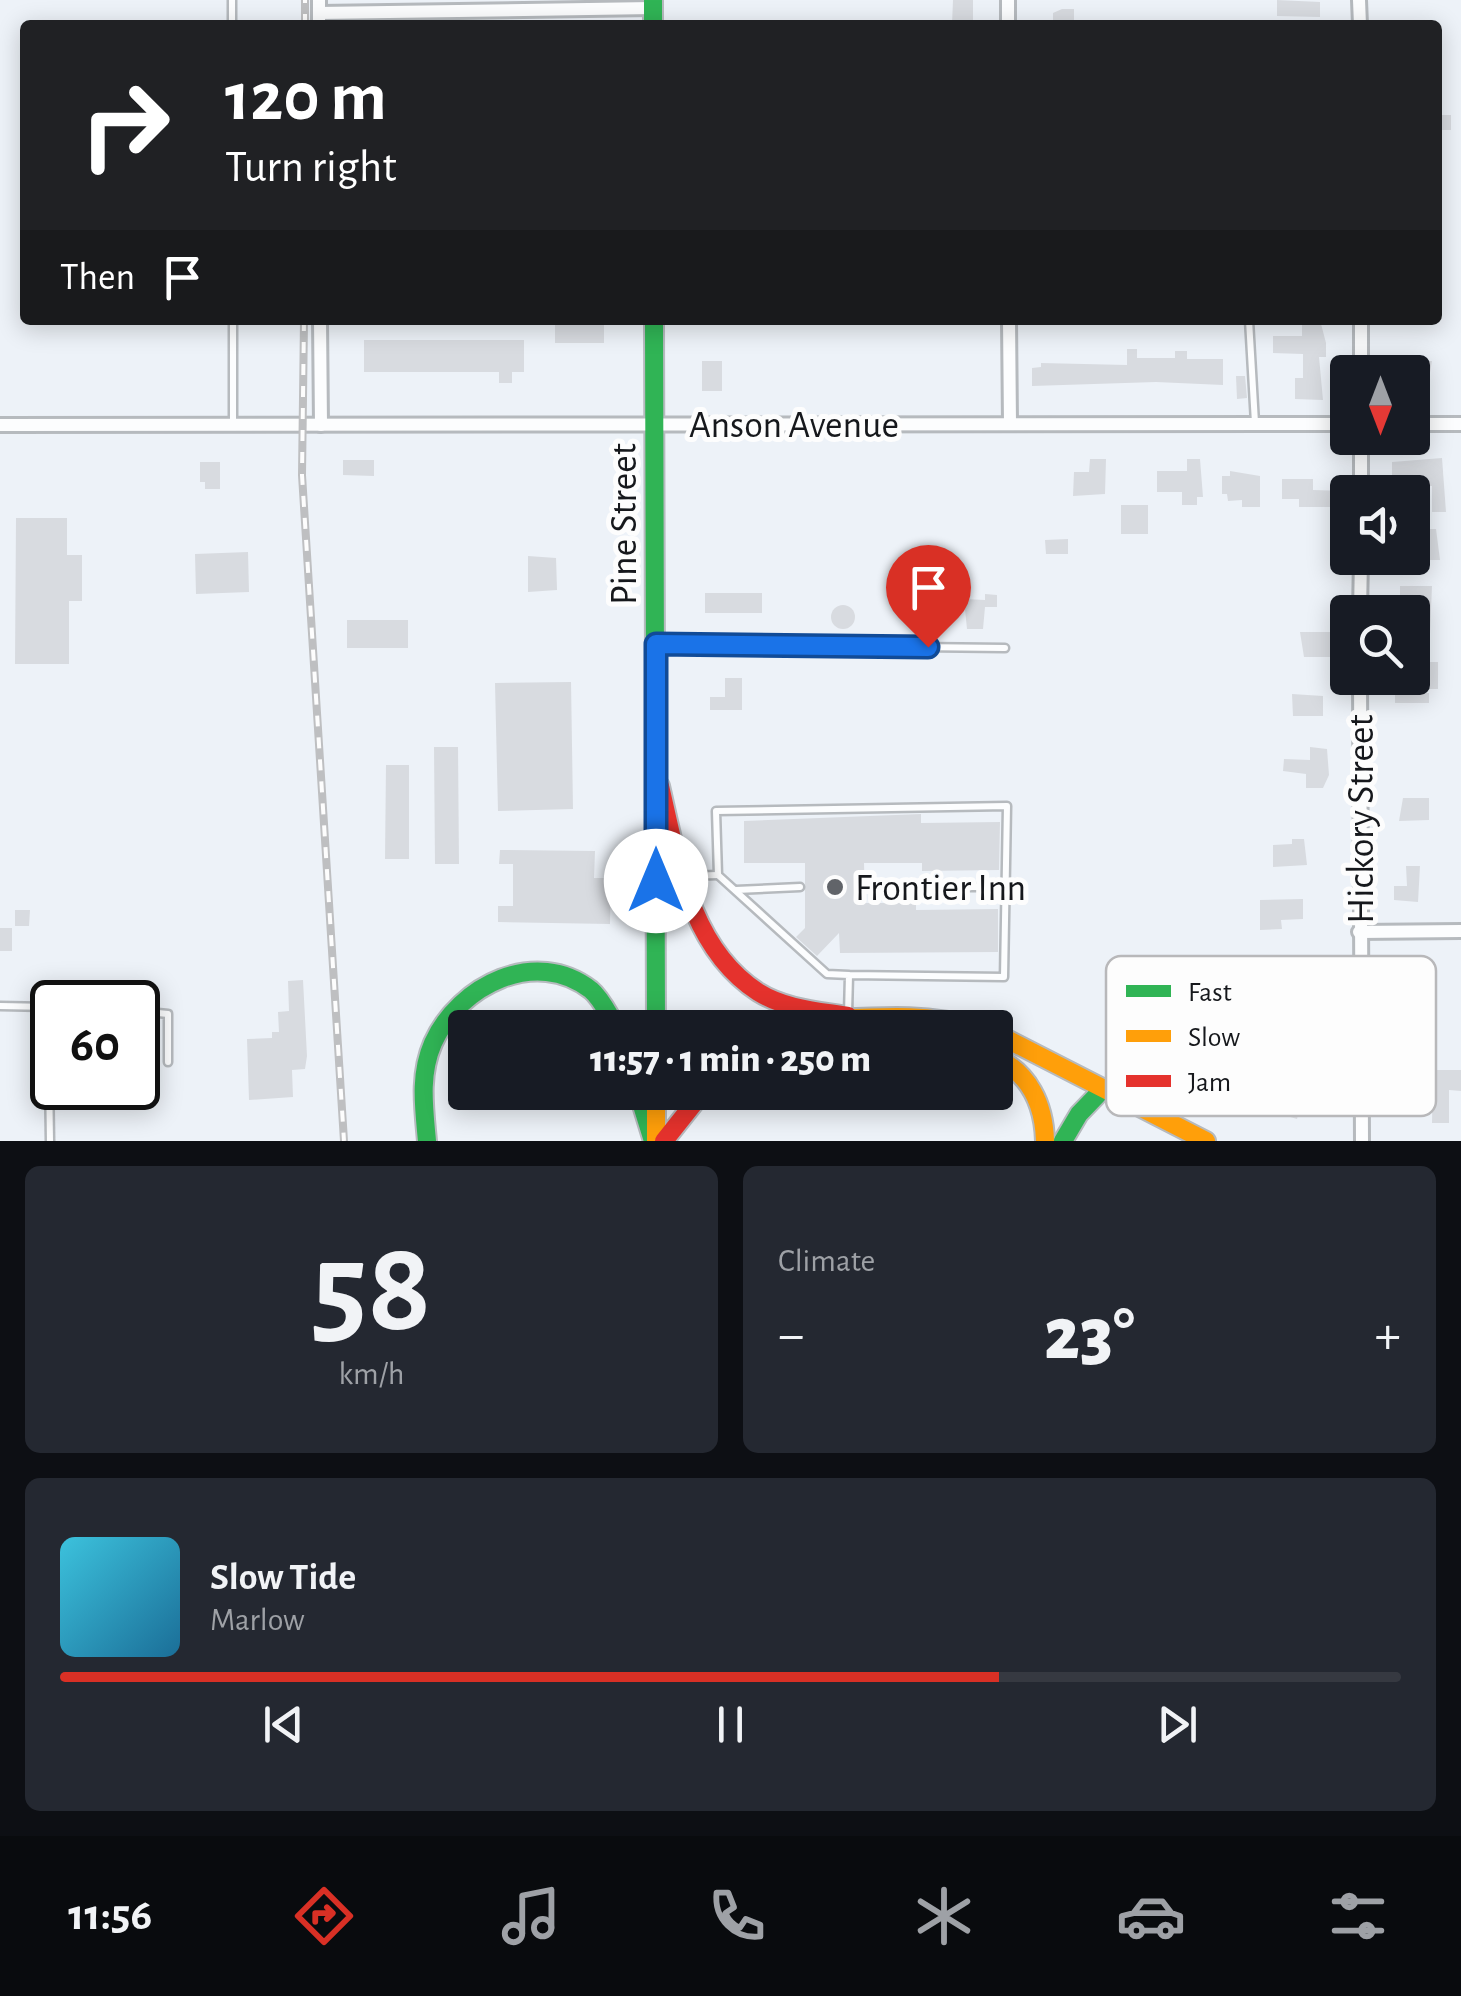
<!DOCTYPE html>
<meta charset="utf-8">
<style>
:root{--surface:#171b24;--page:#242831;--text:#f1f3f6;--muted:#9ea1a6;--line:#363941;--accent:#d93025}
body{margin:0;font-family:"Alegreya Sans",sans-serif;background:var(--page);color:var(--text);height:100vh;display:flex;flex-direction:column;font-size:38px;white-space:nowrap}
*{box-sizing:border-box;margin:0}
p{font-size:32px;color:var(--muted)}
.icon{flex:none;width:55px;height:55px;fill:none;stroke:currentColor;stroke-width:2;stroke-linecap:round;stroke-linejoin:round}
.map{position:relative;height:1141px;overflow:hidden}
.drawer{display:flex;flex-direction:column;gap:25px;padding:25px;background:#0d0f14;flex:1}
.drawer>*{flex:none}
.guide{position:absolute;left:20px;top:20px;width:1422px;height:305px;border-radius:10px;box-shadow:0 5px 25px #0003;background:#202124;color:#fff;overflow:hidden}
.needle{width:65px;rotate:180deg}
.controls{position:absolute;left:1330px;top:355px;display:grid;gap:20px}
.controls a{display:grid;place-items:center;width:100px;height:100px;border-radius:10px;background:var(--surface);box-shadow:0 5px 25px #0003;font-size:50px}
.speed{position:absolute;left:30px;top:980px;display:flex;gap:20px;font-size:50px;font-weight:700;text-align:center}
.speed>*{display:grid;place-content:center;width:130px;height:130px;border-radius:50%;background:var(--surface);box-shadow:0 5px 25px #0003;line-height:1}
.speed .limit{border:5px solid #111;border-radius:15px;background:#fff;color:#111}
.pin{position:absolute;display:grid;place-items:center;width:85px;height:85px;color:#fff;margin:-102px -42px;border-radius:50% 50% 50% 0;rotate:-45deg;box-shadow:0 0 10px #0007}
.pin .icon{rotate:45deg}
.me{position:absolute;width:110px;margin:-55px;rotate:0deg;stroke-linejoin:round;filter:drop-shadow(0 0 8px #0008)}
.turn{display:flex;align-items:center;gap:35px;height:210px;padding:0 40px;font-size:45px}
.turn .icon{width:130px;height:130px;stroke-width:2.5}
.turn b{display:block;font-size:70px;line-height:85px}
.then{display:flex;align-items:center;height:95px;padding:0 40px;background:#0003;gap:20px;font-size:38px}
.big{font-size:75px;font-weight:800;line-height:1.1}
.drawer .tile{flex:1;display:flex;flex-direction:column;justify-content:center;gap:15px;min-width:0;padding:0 35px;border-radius:15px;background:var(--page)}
.drawer .dial{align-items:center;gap:0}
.dial b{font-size:130px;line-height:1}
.song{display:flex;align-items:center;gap:30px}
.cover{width:120px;height:120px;border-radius:15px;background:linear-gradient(135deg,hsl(190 70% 55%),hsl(200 70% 35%))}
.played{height:10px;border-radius:5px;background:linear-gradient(90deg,var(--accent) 70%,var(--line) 70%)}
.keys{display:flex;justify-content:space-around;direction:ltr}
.heat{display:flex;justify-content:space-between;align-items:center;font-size:55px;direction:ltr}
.drawer .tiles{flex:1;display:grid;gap:25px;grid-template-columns:1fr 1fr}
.tile:last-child{grid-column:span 2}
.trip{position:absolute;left:448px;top:1010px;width:565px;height:100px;border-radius:10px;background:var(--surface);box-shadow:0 5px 25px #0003;font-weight:800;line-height:100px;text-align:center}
.dock{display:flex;height:160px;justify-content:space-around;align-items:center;background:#090b0e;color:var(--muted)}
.dock .icon{width:70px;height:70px}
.dock .selected{color:var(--accent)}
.dock b{font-size:45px;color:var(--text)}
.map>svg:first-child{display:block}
.building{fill:#d8dbe0}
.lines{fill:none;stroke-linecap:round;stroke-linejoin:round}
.lane-casing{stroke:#b6babe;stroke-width:11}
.street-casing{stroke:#b6babe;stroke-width:18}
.fast-casing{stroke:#b6babe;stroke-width:22}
.slow-casing{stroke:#b6babe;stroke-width:22}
.jam-casing{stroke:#b6babe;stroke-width:22}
.lane{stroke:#fcfdfe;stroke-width:6}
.street{stroke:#fcfdfe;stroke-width:12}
.fast{stroke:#30b455;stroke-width:18}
.slow{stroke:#ff9f0a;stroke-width:18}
.jam{stroke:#e5322d;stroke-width:18}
.rail-casing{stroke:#bebfc1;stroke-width:8}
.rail{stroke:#fdfdfd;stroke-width:4;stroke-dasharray:11;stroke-linecap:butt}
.route-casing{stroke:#114b97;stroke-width:25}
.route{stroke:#1a73e8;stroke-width:18}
.poi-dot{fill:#616469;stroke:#fdfdfd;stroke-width:4}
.labels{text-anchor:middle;stroke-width:10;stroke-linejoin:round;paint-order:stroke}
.street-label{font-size:38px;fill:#16181c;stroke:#fdfdfd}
.poi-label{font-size:38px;fill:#16181c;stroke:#fdfdfd;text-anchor:start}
.key{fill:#fdfdfd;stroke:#b8b8ba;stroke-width:2.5}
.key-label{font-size:28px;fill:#16181c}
</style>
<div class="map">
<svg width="1461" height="1141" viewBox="0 0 1461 1141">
<rect width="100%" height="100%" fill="#edf2f8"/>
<g class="building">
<polygon points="953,0 973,0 973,25 952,25"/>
<polygon points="1277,0 1320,2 1320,17 1277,16"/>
<polygon points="1062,9 1074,9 1074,25 1053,25 1053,13"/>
<rect x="1438" y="115" width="13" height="15"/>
<rect x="555" y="320" width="49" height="23"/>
<polygon points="1302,320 1320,320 1326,343 1326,357 1319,357 1323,400 1295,399 1295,378 1303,378 1303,354 1273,353 1273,336 1302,336"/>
<polygon points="364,340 524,340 524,372 512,372 512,383 499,383 499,372 364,372"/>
<polygon points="1127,349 1137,349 1137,358 1175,358 1175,351 1187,351 1187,359 1223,359 1223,385 1156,382 1032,386 1032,368 1041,367 1041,363 1127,365"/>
<rect x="702" y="361" width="20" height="30"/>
<polygon points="1418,361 1432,361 1426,396 1412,396"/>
<polygon points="1236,376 1245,376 1247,398 1237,399"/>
<polygon points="1442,458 1446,512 1432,512 1432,486 1424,486 1424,481 1392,481 1392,462"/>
<polygon points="1090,459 1106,459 1105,494 1073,496 1074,472 1089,472"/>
<polygon points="1187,459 1200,459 1203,497 1197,497 1197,505 1182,505 1182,492 1157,492 1157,471 1187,471"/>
<polygon points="343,460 374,460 374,476 343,475"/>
<polygon points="200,462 220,462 220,489 205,489 205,482 200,482"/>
<polygon points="1230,471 1260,476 1260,507 1242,507 1242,500 1228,501 1227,494 1222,494 1222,476 1230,476"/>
<polygon points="1282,479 1313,479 1313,490 1346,491 1345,507 1299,507 1299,499 1282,499"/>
<rect x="1121" y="505" width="27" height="29"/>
<polygon points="16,518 67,518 67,555 82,555 82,601 69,601 69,664 15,664"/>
<polygon points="1412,529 1436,529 1440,560 1412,560"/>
<polygon points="1068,539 1068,554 1046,554 1045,540"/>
<polygon points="248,552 249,592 196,594 195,554"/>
<polygon points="528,556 556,558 557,590 528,592"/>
<polygon points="1400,586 1432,586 1429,658 1412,658 1412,603 1400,603"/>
<rect x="705" y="593" width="57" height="20"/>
<polygon points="985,594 997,595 997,607 985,607 983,629 967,629 964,599 985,600"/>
<circle cx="843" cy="617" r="12"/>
<rect x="347" y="620" width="61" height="28"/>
<polygon points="1300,632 1332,632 1332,657 1304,657"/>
<polygon points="1420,662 1438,662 1438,689 1419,689"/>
<polygon points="725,678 742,678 742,710 710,710 710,697 725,697"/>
<polygon points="571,682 573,809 498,811 495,683"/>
<polygon points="1429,693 1429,703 1395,703 1395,694"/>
<polygon points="1292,694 1323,696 1323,716 1293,716"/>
<polygon points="434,747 458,747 459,864 435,864"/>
<polygon points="1310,747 1327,749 1329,775 1323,788 1306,788 1306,774 1283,771 1284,759 1310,760"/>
<polygon points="386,765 409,765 409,859 385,859"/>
<polygon points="1403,798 1429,798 1429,820 1399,821"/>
<polygon points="921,814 921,823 1000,822 999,870 922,871 922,863 864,863 865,903 916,903 916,910 998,909 998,952 840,953 839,933 817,956 796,937 805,928 805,863 744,863 744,821"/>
<polygon points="1292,839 1304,839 1307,865 1273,867 1273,845 1292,844"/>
<polygon points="500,850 595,851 594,878 611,878 610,924 498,922 498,906 513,906 513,864 499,864"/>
<polygon points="1406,866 1420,866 1418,902 1394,900 1394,886 1407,886"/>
<polygon points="1303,899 1303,919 1281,920 1282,929 1260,930 1260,900"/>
<polygon points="15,910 30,910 29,926 15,926"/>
<rect x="0" y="928" width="12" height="23"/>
<polygon points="303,980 307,1056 305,1069 292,1070 293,1097 249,1100 247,1039 272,1038 272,1032 279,1032 278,1012 289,1011 288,981"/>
<rect x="99" y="986" width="16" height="14"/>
<polygon points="1433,1070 1461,1070 1461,1091 1449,1090 1449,1123 1432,1123"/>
<polygon points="1284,1071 1297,1074 1291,1101 1301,1104 1297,1119 1263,1109 1267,1094 1278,1097"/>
</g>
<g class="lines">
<g class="lane-casing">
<g id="lane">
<polyline points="232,0 232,25"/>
<polyline points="233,320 233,424"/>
<polyline points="1249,320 1255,423"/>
<polyline points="658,644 1005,648"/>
<polyline points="684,876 718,875"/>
<polyline points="940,887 1006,887"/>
<polyline points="736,890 800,887"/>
<polyline points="0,1006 49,1007"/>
<polyline points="48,1007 50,1141"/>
<polyline points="138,1011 168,1014 168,1062"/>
<polyline points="848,1014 849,975 1004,977 1007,806 716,811 718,875 827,974 849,975"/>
</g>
</g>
<g class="street-casing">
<g id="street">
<polyline points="1008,0 1008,25"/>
<polyline points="1359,0 1360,25"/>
<polyline points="319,13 653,8"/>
<polyline points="319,25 319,0"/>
<polyline points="320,320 321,425"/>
<polyline points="1009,320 1010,424"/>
<polyline points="1361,320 1361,372"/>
<polyline points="1412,424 1461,424"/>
<polyline points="0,425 1348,424"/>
<polyline points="1361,492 1361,438"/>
<polyline points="1360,612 1361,558"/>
<polyline points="1360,678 1362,1141"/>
<polyline points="1359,932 1461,931"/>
</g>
</g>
<g class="fast-casing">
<g id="fast">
<polyline points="653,0 653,25"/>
<polyline points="654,320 656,1028"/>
<polyline points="638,1092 653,1141"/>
<path d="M427 1141C424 1108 419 1075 433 1043 459 985 536 947 591 990 602 999 609 1016 617 1028"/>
<polyline points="1063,1141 1079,1114 1104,1088"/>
</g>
</g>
<g class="slow-casing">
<g id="slow">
<path d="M660 1028C704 1020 748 1022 792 1021 856 1020 916 1009 978 1028"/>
<polyline points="995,1033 1206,1141"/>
<path d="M995 1057C1029 1073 1044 1104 1045 1141"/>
<polyline points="656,1092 656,1140"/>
</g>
</g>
<g class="jam-casing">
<g id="jam">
<path d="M660 786C677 859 690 948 758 992 785 1009 818 1011 848 1016V1028"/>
<polyline points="664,1141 703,1092"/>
</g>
</g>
<use href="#lane" class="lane"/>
<use href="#street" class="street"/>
<use href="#fast" class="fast"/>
<use href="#slow" class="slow"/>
<use href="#jam" class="jam"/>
<g class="rail-casing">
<g id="rail">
<polyline points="305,25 305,0"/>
<polyline points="304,320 302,475 344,1141"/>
</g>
</g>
<use href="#rail" class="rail"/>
</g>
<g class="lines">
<g class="route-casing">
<polyline id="route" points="656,881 656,644 928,647"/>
</g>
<use href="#route" class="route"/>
</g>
<circle class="poi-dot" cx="835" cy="887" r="10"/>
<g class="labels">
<g class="street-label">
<text x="794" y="437">Anson Avenue</text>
<text transform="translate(623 524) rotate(-90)" y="13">Pine Street</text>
<text transform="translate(1360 819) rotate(-90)" y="13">Hickory Street</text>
</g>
<g class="poi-label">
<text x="855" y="900">Frontier Inn</text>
</g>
</g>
<rect x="1106" y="956" width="330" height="160" rx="15" class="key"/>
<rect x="1126" y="985" width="45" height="12" fill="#30b455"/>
<rect x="1126" y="1030" width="45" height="12" fill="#ff9f0a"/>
<rect x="1126" y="1075" width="45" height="12" fill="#e5322d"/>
<g class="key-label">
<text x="1188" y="1001">Fast</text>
<text x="1188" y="1046">Slow</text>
<text x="1188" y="1091">Jam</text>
</g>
</svg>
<div class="controls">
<a><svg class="needle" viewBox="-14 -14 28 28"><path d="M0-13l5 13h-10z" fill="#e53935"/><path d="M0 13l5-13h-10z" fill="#9ea1a6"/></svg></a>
<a><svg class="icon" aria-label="sound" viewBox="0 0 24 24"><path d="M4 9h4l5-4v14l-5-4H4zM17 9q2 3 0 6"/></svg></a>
<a><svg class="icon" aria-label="search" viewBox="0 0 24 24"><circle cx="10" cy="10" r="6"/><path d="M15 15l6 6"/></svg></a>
</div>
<div class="speed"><div class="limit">60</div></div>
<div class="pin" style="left:928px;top:647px;background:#d93025"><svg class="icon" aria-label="arrive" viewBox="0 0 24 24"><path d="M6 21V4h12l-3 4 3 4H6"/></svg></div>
<svg class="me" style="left:656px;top:881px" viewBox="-20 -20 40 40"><circle r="19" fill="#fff"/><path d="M0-13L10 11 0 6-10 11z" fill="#1a73e8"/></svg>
<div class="trip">11:57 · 1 min · 250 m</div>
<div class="guide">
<div class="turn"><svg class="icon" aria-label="right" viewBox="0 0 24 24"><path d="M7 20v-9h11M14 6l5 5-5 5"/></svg><div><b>120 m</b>Turn right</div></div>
<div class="then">Then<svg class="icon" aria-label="arrive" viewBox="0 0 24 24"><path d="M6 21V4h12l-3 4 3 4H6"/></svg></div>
</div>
</div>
<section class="drawer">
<div class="tiles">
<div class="tile dial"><b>58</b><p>km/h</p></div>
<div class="tile"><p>Climate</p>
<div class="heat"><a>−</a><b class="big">23°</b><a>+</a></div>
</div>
<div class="tile">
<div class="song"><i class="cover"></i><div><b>Slow Tide</b><p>Marlow</p></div></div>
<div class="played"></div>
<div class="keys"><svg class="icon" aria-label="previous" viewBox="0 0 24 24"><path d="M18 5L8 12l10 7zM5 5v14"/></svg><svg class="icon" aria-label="pause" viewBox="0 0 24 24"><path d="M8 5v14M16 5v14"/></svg><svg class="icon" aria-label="next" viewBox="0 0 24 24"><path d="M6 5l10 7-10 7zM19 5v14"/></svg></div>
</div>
</div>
</section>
<nav class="dock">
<b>11:56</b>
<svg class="icon selected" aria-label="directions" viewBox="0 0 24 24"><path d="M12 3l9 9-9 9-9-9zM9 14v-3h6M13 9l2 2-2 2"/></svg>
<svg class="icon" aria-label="music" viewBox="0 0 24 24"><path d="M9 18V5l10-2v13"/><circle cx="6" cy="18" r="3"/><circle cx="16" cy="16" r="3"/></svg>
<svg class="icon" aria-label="phone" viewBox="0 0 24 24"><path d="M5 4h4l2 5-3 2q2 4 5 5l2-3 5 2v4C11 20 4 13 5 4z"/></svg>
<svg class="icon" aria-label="climate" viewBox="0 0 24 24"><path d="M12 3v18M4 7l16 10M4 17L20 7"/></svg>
<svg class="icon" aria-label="car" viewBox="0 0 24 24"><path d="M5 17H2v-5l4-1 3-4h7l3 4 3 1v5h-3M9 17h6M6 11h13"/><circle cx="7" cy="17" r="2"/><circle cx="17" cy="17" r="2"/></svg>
<svg class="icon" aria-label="filters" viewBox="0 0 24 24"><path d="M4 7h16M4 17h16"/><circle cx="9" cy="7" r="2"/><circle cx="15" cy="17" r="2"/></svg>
</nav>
